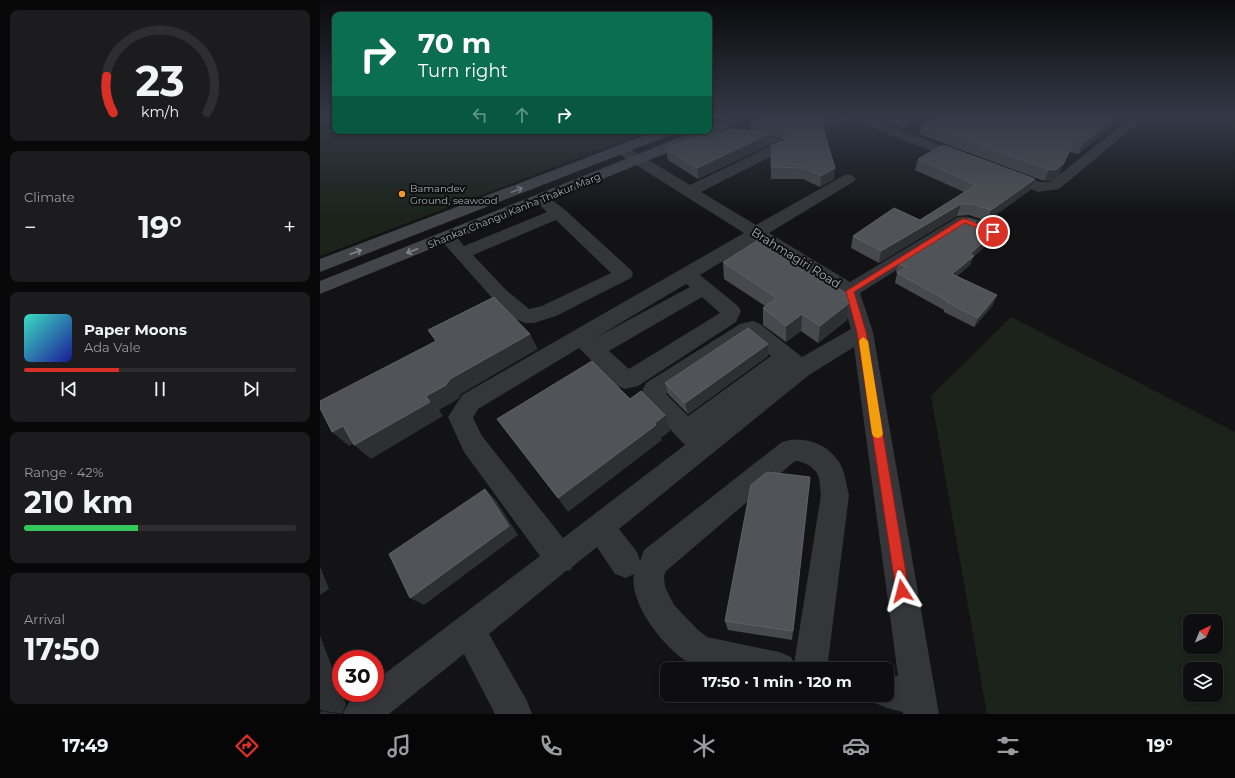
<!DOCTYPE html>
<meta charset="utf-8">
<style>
:root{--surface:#0e0e10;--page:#1c1c1e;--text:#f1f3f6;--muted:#9b9c9f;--line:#2e2e30;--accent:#d93025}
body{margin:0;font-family:Montserrat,sans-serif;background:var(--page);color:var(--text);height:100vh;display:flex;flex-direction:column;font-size:15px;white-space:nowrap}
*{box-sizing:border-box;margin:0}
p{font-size:13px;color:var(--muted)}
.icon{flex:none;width:22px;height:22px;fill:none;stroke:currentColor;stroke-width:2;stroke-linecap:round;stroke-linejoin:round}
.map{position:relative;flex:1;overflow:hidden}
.panel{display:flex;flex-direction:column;gap:10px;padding:10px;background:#080809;width:320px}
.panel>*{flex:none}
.top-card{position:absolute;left:12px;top:12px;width:380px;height:122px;border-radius:8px;box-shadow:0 2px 6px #0003,0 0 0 1px var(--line);background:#0b6e4f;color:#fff;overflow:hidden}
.needle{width:26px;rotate:43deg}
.controls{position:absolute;left:863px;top:614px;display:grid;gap:8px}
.controls a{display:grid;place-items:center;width:40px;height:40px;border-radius:8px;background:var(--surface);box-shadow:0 2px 6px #0003,0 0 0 1px var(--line);font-size:20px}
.speed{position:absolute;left:12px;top:650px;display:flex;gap:8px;font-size:20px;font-weight:700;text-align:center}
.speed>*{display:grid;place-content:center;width:52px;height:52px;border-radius:50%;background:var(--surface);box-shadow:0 2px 6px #0003,0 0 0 1px var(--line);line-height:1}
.speed .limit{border:6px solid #d22;background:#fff;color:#111}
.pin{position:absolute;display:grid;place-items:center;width:34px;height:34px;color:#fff;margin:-17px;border:2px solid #fff;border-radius:50%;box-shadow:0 1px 4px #0007}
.me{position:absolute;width:44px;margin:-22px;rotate:351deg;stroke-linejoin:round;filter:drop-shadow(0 0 3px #0008)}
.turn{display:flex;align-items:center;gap:14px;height:84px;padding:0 20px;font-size:18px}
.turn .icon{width:52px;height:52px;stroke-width:2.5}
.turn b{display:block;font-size:28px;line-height:34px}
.lanes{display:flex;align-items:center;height:38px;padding:0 20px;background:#0003;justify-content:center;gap:20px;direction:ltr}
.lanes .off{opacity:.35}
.big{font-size:30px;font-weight:700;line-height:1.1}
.panel .widget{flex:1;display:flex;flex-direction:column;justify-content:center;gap:6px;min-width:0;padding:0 14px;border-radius:8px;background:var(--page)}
.panel .dial{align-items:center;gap:0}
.dial svg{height:104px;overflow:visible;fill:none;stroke:var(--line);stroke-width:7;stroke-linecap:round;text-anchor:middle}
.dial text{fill:var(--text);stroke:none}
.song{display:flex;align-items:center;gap:12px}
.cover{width:48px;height:48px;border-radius:6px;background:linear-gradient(135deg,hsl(170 70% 55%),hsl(240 70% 35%))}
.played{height:4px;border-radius:2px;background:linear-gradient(90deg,var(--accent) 35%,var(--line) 35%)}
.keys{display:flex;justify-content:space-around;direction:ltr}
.heat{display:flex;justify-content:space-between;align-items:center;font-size:22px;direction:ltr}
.charge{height:6px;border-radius:3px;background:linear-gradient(90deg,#34c759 42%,var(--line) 0)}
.trip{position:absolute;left:340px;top:662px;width:234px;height:40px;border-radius:8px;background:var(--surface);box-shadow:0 2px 6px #0003,0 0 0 1px var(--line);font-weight:700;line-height:40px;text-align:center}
.dock{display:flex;height:64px;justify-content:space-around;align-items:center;background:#060606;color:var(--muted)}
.dock .icon{width:28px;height:28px}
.dock .selected{color:var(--accent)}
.dock b{font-size:18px;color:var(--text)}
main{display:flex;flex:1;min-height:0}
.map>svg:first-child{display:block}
.green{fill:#1b231b;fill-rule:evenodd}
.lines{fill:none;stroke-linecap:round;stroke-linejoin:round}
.street{fill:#34363a;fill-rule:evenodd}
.secondary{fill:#42454a;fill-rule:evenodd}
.wall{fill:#46494d}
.shaded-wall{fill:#2d2f32}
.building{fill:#505458;stroke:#5e6267}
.oneway{stroke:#828890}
.route{fill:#d93025;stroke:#8d1f18}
.slow{fill:#f59e0b}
.poi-dot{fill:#f5962b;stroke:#0e0f10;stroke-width:1.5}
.labels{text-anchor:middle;stroke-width:4;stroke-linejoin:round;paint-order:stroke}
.far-poi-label{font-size:10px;fill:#a5acb6;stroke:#0e0f10;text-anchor:start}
.far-street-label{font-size:10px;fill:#a5acb6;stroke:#0e0f10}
.street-label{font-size:12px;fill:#a5acb6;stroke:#0e0f10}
</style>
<main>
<section class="panel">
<div class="widget dial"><svg viewBox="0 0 100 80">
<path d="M14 69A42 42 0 1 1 86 69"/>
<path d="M14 69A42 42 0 0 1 9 41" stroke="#d93025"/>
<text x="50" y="56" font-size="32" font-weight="700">23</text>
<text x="50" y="72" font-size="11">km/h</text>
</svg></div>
<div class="widget"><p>Climate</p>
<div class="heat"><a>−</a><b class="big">19°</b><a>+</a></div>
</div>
<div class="widget">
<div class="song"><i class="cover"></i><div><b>Paper Moons</b><p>Ada Vale</p></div></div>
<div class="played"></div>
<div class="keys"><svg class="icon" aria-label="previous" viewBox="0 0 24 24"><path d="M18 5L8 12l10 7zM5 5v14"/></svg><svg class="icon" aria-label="pause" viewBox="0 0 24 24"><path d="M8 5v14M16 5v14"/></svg><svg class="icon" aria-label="next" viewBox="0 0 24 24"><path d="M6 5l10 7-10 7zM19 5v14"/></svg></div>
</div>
<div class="widget"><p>Range · 42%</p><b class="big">210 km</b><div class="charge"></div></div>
<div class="widget"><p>Arrival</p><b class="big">17:50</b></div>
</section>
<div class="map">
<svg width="915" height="714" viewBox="0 0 915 714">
<rect width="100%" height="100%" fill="#131315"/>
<g class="green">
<polygon points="0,116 15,116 15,131 330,131 0,256"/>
<path d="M691 317 915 432V714H667L611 396ZM870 621H896V647H870ZM870 669H896V695H870Z"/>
</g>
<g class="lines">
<g class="street">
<polygon points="528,116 545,116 649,156 651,159 649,162 644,163 639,162 529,119"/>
<polygon points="813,116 827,116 739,189 718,192 679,177 676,174 679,171 684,169 720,182 730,182"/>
<path d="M418 130 439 133 462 140 466 147 464 150 381 192 436 225 523 176 528 174 533 176 536 179 533 182 449 233 530 282 638 217C651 214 667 224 679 228L682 232 679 236 673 237 645 227 540 293 553 332 619 714H583V712L567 708 555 703 551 695H567V674L578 676 534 347 489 375 299 529 317 552 320 561 324 550 462 442C482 435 507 443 519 462 525 471 526 484 529 495L507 669H382C352 660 308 606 314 574L306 578 295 574 277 547 252 567 251 570 246 571 169 634 207 701 212 714H175L144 654 69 714H23C31 696 36 693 55 693V681L220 556 144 452 128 417 142 395 424 233 297 153 295 150 297 147 302 146 307 147 370 185 451 146 437 141 413 137 411 134 413 131ZM436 241 521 294 531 329 482 357 440 324 433 321 420 324 326 383 320 395 324 402 365 445 243 538 162 436 153 418 158 409 259 348 297 386 305 389 318 386 416 322 421 311 418 306 380 275ZM366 284 370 287 275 338ZM382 297 400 313 309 369 289 351ZM429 338 451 356 368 416 346 394ZM475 461C483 461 494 467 498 475 500 480 500 489 501 495L474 664 471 657 459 652 387 637 377 629 354 605 345 587 344 576 346 571Z"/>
<path d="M221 194 227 196 244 209 311 270 313 274 311 278 236 316 214 323H205L191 317 182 309 118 237 121 233C133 230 137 237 144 246L227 212 213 199 215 196ZM236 220 291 273 222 306 209 309 185 289 153 255Z"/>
</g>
<g class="secondary">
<polygon points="413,116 429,116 428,119 393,134 0,294 0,281 376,131 389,131 389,125"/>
<polygon points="336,131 355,131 353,134 0,272 0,259"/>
</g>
</g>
<g class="wall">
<polygon points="551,116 608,116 583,128"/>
<polygon points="617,116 805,116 758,154 749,152 739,174 731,181 724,181 599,134 602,124"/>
<polygon points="527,119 504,131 514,179 500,187 483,179 451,179 451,167 464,141 462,139 442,133 447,146 378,179 348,160 346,149 431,131 430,120"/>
<polygon points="598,159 715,179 710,190 667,221 649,215 637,216 559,263 531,248 533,236 600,220 644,192 595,170"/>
<polygon points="654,228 667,245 653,257 650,265 637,276 673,305 654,327 624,312 624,310 575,283 577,273 576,272 578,263"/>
<polygon points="403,262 529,303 527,320 498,343 481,331 466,342 443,325 443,308 445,306 404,279"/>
<polygon points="448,344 448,356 368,414 348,394 345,383"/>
<polygon points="490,477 472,640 408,630 405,621"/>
</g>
<g class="shaded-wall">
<polygon points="514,116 528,116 527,119 501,133 501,122"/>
<polygon points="589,116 608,116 583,128 585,117"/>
<polygon points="797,116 805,116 758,154 763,143"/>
<polygon points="447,135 447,146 378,179 377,168"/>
<polygon points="744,163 739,174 731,181 724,181 729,170"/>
<polygon points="515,168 514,179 500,187 501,176"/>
<polygon points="715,179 710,190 667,221 671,210"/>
<polygon points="641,204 637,216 559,263 561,251"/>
<polygon points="656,222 653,231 651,226"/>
<polygon points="671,235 667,245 653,257 650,265 629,283 632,274 650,254"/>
<polygon points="677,295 673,305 654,327 658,318"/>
<polygon points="529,303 527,320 498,343 500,326"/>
<polygon points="482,314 481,331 466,342 466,326"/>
<polygon points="210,334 218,349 141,394 138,399 119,410 123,416 51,459 34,445 130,379"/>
<polygon points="448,344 448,356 368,414 365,403"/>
<polygon points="345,415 350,431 341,438 342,440 248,512 238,498"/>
<polygon points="23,426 40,439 29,446 12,432"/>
<polygon points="165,489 175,499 198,535 104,605 90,598"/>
<polygon points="0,566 9,589 0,595"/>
<polygon points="0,635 26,705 22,714 0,710"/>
<polygon points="2,711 18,714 0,714 0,713"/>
</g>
<g class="building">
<polygon points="439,116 514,116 501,122 515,168 501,176 484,168 451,167 452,146 465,140 467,135 463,128 430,120"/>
<polygon points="581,116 589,116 585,117"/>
<polygon points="617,116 797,116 763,143 754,140 744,163 737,169 729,170 602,124"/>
<polygon points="412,129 436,131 447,135 377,168 346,149 380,135 393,134"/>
<polygon points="623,145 715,179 671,210 652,204 641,204 561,251 533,236 574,208 600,220 656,185 598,159"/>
<polygon points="648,219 656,222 651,226 671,235 650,254 654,256 632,274 677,295 658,318 627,302 628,301 577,273 586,267 578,263"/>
<polygon points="438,240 526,293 529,303 500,326 482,314 466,326 443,308 457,298 403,262"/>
<polygon points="174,297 210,334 130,379 126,385 106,396 110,402 34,445 23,426 12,432 0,408 0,401 116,341 108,330"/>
<polygon points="428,328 448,344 365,403 345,383"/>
<polygon points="272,361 310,399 321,391 345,415 335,423 336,425 238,498 177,419"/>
<polygon points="447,472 490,477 473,631 405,621 431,485"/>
<polygon points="165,489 189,526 90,598 69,554"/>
</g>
<defs><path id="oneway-shaft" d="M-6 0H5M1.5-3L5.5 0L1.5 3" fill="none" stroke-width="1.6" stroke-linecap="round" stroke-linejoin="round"/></defs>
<g class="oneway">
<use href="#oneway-shaft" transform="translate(197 190) rotate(-21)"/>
<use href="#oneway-shaft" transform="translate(92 251) rotate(158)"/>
<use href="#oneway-shaft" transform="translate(36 252) rotate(-21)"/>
</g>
<linearGradient id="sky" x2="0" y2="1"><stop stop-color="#0a0a0c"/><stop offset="0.54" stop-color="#333946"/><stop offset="1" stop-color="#333946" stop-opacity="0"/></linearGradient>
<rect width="915" height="216" fill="url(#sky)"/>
<polygon class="route" points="642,219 646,219 676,232 675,233 670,233 645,223 534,292 546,332 589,591 587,596 582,598 578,596 576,591 537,332 526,291"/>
<polygon class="slow" points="543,337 548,341 563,434 561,437 558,438 554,437 552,434 539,341"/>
<circle class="poi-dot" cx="82" cy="194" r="4"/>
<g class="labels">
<g class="far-poi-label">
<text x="90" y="192">Bamandev<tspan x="90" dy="12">Ground, seawood</tspan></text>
</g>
<g class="far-street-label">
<text transform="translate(194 210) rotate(-22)" y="4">Shankar Changu Kanha Thakur Marg</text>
</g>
<g class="street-label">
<text transform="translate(476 258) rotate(32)" y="4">Brahmagiri Road</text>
</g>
</g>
</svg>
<div class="controls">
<a><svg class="needle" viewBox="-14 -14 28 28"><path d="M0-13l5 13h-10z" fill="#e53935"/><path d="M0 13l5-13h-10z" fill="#9b9c9f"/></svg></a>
<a><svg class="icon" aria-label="layers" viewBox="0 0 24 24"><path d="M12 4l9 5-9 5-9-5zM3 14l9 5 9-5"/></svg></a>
</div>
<div class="speed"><div class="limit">30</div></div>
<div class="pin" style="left:673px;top:232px;background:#d93025"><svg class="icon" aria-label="arrive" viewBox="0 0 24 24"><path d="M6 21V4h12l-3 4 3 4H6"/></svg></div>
<svg class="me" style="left:582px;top:591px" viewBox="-20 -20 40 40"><path d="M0-17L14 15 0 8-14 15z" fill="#d93025" stroke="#fff" stroke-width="4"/></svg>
<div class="trip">17:50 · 1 min · 120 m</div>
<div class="top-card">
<div class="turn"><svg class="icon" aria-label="right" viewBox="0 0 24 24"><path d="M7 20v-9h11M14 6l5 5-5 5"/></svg><div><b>70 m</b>Turn right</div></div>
<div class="lanes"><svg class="icon off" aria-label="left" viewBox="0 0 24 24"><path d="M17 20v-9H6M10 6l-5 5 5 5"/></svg><svg class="icon off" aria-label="ahead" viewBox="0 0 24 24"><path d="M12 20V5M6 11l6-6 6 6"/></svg><svg class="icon" aria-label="right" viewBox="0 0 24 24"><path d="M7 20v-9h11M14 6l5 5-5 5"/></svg></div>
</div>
</div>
</main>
<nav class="dock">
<b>17:49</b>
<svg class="icon selected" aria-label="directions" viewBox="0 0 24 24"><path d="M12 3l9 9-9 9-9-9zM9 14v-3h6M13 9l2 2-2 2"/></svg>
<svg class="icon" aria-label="music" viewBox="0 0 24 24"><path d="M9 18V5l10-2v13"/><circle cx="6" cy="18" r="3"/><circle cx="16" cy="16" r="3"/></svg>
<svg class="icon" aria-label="phone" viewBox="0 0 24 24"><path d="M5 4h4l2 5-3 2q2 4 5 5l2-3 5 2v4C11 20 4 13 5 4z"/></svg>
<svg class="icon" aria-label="climate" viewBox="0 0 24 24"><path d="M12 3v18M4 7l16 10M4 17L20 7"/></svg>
<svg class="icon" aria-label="car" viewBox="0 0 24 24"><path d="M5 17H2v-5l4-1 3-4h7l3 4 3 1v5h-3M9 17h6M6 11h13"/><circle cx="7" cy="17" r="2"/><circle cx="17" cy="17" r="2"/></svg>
<svg class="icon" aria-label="filters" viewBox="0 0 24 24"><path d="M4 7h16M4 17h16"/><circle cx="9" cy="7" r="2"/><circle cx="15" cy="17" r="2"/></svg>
<b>19°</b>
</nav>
